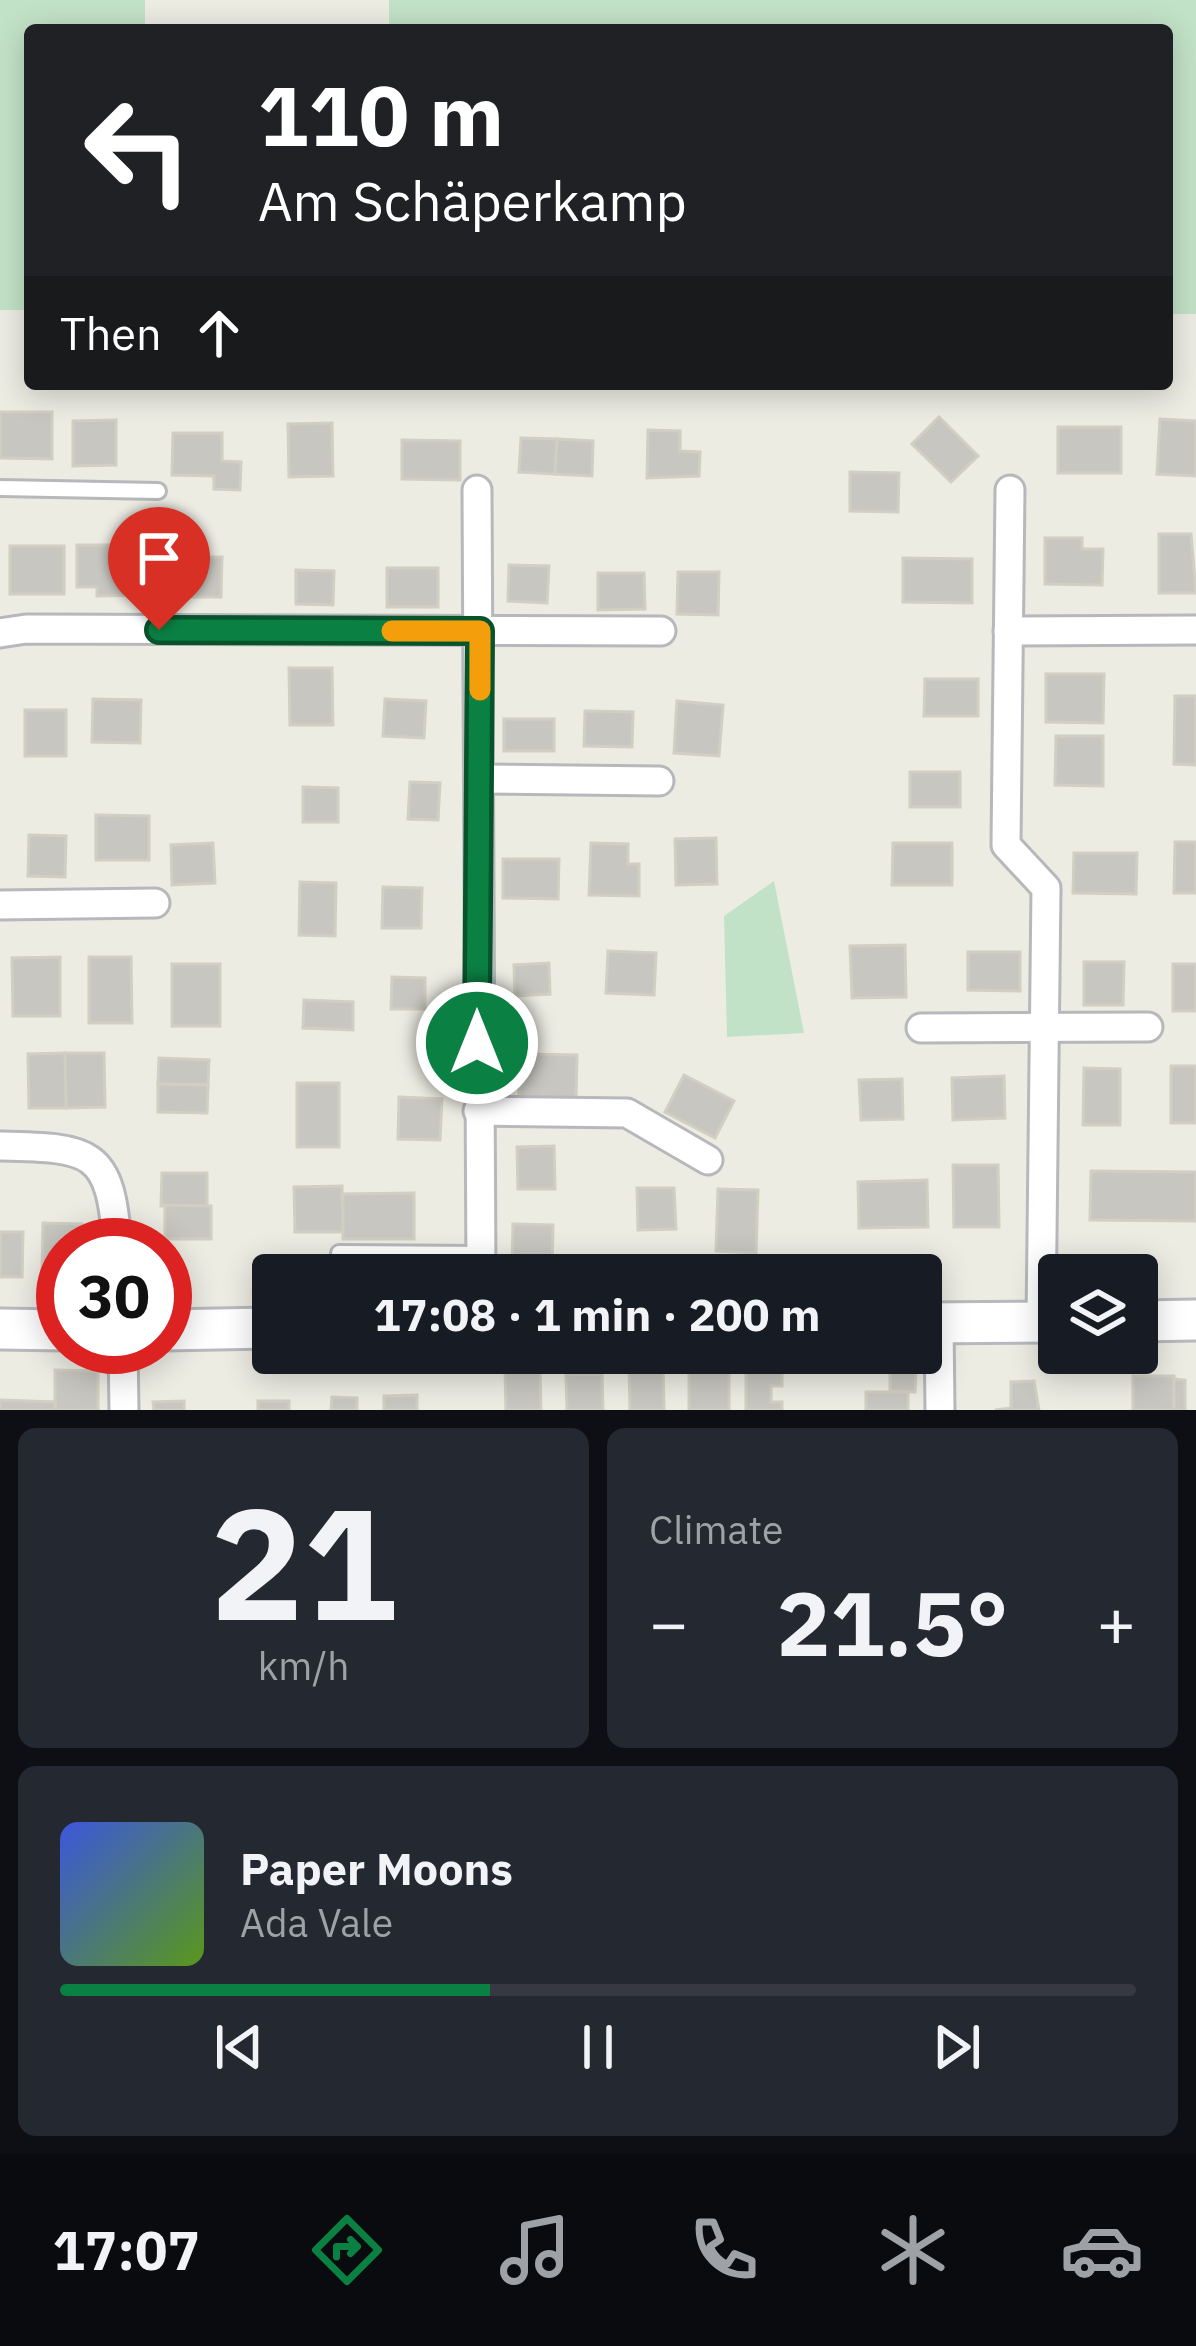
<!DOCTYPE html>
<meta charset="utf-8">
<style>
:root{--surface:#171b24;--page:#242831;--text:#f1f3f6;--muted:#9ea1a6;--line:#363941;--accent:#0b8043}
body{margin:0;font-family:"IBM Plex Sans",sans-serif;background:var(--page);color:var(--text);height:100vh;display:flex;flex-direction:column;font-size:45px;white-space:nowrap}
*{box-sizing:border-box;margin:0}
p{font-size:39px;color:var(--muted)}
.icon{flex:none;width:66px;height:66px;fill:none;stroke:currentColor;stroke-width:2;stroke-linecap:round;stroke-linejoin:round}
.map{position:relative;height:1410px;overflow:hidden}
.details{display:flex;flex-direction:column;gap:18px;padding:18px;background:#0d0f14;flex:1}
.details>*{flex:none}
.banner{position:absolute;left:24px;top:24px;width:1149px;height:366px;border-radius:12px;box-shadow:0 6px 30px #0003;background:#202124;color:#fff;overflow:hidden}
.buttons{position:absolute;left:1038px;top:1254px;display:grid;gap:24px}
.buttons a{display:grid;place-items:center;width:120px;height:120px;border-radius:12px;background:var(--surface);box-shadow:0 6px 30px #0003;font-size:60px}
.speed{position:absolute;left:36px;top:1218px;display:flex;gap:24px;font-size:60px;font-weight:700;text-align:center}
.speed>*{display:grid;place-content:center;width:156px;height:156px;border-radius:50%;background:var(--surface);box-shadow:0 6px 30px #0003;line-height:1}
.speed .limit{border:18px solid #d22;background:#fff;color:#111}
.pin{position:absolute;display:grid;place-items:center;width:102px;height:102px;color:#fff;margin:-123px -51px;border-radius:50% 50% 50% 0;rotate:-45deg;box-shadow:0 0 12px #0007}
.pin .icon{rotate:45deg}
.me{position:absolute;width:132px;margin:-66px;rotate:0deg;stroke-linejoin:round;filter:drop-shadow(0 0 9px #0008)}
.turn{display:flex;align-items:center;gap:42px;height:252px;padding:0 36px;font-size:54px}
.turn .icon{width:156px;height:156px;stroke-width:2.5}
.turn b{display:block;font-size:84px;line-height:102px}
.then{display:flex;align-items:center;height:114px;padding:0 36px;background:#0003;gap:24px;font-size:45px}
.big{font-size:90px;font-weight:800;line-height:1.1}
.details .widget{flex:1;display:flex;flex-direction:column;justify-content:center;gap:18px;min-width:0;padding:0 42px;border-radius:18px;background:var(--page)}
.details .dial{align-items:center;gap:0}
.dial b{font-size:156px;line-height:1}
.song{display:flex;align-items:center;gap:36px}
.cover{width:144px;height:144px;border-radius:18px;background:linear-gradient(135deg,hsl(230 70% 55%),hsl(90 70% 35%))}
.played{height:12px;border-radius:6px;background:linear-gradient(90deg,var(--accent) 40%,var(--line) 40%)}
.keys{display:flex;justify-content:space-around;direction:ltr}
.heat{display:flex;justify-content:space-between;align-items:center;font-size:66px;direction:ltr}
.details .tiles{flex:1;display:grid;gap:18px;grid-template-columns:1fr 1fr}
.widget:last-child{grid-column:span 2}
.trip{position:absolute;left:252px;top:1254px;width:690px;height:120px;border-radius:12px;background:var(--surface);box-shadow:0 6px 30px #0003;font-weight:800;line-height:120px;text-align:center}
.menu{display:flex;height:192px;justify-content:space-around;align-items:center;background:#090b0e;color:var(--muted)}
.menu .icon{width:84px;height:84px}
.menu .on{color:var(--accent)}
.menu b{font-size:54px;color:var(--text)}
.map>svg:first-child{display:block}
.green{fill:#c2e2c7}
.building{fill:#c8c6c0;stroke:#d1cec2;stroke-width:3}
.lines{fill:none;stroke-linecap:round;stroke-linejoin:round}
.lane-casing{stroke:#b6b8bc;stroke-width:20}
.street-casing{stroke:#b6b8bc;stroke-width:33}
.secondary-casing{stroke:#b7b9be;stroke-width:45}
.lane{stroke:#fff;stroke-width:14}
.street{stroke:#fff;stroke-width:27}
.secondary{stroke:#fff;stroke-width:39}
.route-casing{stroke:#07532c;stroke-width:30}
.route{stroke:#0b8043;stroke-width:21}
.slow{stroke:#f59e0b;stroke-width:21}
</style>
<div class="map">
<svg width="1196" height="1410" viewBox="0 0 1196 1410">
<rect width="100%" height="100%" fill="#edece3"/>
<g class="green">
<polygon points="0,0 145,0 145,30 30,30 30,310 0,310"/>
<polygon points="389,0 1196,0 1196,314 1167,314 1167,30 389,30"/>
<polygon points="774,881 804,1033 727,1037 724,916"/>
</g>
<g class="building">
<polygon points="0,412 52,412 52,459 0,458"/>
<polygon points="939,417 978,456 951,482 912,444"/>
<polygon points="1160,419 1196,421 1196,476 1157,474"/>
<polygon points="116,420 116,465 73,466 73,421"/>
<polygon points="332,423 333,476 289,477 288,424"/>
<rect x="1058" y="427" width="63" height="46"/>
<polygon points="648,430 680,431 680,451 700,452 699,476 647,478"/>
<polygon points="173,433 222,433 222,461 241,462 240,490 214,489 214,476 172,475"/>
<polygon points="521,438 557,439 555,474 519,472"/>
<polygon points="557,439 593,441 592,476 555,474"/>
<polygon points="402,440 460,441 460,480 402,479"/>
<polygon points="850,472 899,473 898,512 850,511"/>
<polygon points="1159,534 1191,534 1196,593 1159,593"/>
<polygon points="1045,538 1082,538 1082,549 1103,549 1102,585 1045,584"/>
<polygon points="170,544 201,544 201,557 222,557 221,597 170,597"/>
<polygon points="77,545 114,545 114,554 144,554 145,595 97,596 97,587 77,587"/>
<rect x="10" y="546" width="54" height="48"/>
<polygon points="903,558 972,559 972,603 903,602"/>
<polygon points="509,565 549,566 547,603 508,601"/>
<rect x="387" y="568" width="51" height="39"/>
<polygon points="296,570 334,571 333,605 296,604"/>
<polygon points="678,572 719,572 718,615 677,614"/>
<polygon points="598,573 644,573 645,609 598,610"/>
<polygon points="289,668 332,668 333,725 290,725"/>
<polygon points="1046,674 1104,674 1103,723 1046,722"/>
<polygon points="925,679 978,679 978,716 924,716"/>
<polygon points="1175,696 1196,696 1196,765 1174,764"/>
<polygon points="93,699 141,700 140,743 92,742"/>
<polygon points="385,699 426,701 424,738 383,736"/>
<polygon points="677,701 723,705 719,756 674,753"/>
<rect x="25" y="710" width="41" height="46"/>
<polygon points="585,711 633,712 632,747 584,746"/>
<rect x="504" y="719" width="50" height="32"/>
<polygon points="1056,736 1103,736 1103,786 1055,785"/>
<rect x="910" y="772" width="50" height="35"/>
<polygon points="410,782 440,783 438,820 408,819"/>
<polygon points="303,787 338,788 338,822 303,822"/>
<polygon points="96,815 149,816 149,860 96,860"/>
<polygon points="29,835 66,836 65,877 28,876"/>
<polygon points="716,838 717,884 676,885 675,839"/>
<polygon points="1175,842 1196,842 1196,893 1174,893"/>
<polygon points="213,843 215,883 172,885 171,845"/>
<polygon points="591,843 628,844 628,864 639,864 639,896 589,895"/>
<polygon points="893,843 952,843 952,885 892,885"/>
<polygon points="1074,853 1137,853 1136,894 1073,893"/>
<polygon points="503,859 559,859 558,899 503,898"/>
<polygon points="300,882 336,883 335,936 299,935"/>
<polygon points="383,887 422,888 421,928 382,928"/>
<polygon points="905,945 906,997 852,998 850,946"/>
<polygon points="608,951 656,953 654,995 606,993"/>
<polygon points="968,952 1020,952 1020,991 968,990"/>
<polygon points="60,957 60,1016 13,1016 12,958"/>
<polygon points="89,957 131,957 132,1023 89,1023"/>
<polygon points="1084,962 1124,962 1123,1005 1084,1005"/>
<polygon points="549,963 550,994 515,996 514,965"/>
<rect x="172" y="964" width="48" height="62"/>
<rect x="1173" y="964" width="23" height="47"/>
<polygon points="392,977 425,978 425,1009 391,1009"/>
<polygon points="304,1000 353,1002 353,1030 303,1028"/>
<polygon points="65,1053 104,1053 105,1107 66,1108"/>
<polygon points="65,1053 66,1108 29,1108 28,1054"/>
<polygon points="520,1054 577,1055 576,1098 519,1097"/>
<polygon points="159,1058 209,1060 208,1085 158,1084"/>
<rect x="1171" y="1066" width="25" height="57"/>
<polygon points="1084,1068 1120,1069 1120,1125 1083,1125"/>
<polygon points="684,1075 734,1101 715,1138 665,1112"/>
<polygon points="1004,1076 1005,1118 953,1120 952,1078"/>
<polygon points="902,1079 903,1119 861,1120 859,1080"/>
<rect x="297" y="1083" width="42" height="64"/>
<polygon points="158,1084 208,1085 207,1113 158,1112"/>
<polygon points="399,1097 442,1099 440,1140 398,1139"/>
<polygon points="554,1146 555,1189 518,1189 517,1147"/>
<polygon points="953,1165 998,1165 999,1227 954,1227"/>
<polygon points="1091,1171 1196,1172 1196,1221 1090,1220"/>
<polygon points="162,1173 207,1173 207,1206 161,1206"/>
<polygon points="927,1180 928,1227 859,1228 858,1182"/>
<polygon points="342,1186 343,1232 295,1232 294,1187"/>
<polygon points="637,1188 674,1188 676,1229 638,1230"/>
<polygon points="718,1189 758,1190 756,1253 716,1251"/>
<polygon points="414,1193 414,1239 343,1239 343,1194"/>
<polygon points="165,1205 211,1206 211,1239 165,1239"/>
<polygon points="43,1223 82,1224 81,1245 63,1245 63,1288 52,1288 52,1276 42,1276"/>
<polygon points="513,1224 553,1225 552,1270 512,1269"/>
<polygon points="0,1232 23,1232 22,1277 0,1277"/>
<polygon points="759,1353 792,1353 792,1362 759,1361"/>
<polygon points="291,1359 292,1371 272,1372 271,1360"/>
<polygon points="746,1362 782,1362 782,1386 771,1386 771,1402 782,1402 782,1410 746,1410"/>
<rect x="689" y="1365" width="40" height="45"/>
<polygon points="629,1367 663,1367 664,1410 630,1410"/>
<polygon points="540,1369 541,1410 506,1410 505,1371"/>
<polygon points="890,1369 916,1370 915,1392 890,1391"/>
<polygon points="55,1370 98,1371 98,1410 55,1410"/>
<polygon points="602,1374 603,1410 567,1410 566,1375"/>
<rect x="1133" y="1376" width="41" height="34"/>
<polygon points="1174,1379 1185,1380 1185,1410 1174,1410"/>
<polygon points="1034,1381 1039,1410 995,1410 1011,1408 1011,1382"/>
<rect x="866" y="1392" width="42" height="18"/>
<polygon points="417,1395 417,1410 384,1410 384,1396"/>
<polygon points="332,1397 357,1398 357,1410 331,1410"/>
<polygon points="0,1400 55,1402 55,1410 0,1410"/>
<polygon points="184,1401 184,1410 154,1410 153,1402"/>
<rect x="258" y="1401" width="31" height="9"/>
</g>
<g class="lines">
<g class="lane-casing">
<g id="lane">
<polyline points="0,488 158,491"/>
<polyline points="339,1253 480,1254"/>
</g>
</g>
<g class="street-casing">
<g id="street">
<polyline points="477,490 481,1275"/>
<polyline points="1010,490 1006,845 1046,888 1041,1322"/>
<polyline points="1008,631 1196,630"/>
<polyline points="0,633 26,629 661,631"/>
<polyline points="479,779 659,781"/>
<polyline points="0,905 155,903"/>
<polyline points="921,1028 1148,1027"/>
<polyline points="478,1111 627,1113 708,1160"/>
<path d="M0 1146C90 1148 111 1148 117 1245"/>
<polyline points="939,1323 940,1410"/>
<polyline points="123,1347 124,1410"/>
</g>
</g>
<g class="secondary-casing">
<g id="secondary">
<polyline points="1137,1321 1196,1320"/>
<polyline points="921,1323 1059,1322"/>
<polyline points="0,1329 63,1330"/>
<polyline points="165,1330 273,1328"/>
</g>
</g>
<use href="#lane" class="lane"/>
<use href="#street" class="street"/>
<use href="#secondary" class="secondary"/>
</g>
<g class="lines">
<g class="route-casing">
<polyline id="route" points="159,630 480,631 477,1043"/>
</g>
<use href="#route" class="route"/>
<polyline class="slow" points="392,631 480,631 480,690"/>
</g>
</svg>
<div class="buttons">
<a><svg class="icon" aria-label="layers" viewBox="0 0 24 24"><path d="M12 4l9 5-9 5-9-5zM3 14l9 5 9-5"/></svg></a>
</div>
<div class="speed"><div class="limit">30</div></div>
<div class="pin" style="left:159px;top:630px;background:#d93025"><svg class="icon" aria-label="arrive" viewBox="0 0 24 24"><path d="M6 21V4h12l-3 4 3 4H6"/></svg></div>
<svg class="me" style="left:477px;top:1043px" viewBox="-20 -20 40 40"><circle r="17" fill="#0b8043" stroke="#fff" stroke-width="3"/><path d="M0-11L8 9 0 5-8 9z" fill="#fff"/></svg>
<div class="trip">17:08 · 1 min · 200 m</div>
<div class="banner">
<div class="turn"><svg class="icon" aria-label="left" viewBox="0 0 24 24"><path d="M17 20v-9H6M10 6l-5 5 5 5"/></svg><div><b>110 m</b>Am Schäperkamp</div></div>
<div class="then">Then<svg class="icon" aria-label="ahead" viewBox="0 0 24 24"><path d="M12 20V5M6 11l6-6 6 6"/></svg></div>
</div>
</div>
<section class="details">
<div class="tiles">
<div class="widget dial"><b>21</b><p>km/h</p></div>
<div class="widget"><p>Climate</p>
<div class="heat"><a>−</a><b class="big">21.5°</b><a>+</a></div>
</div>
<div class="widget">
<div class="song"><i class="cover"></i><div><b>Paper Moons</b><p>Ada Vale</p></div></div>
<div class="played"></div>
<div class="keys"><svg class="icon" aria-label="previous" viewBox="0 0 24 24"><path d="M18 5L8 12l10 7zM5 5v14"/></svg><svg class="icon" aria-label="pause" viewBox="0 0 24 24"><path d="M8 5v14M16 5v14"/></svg><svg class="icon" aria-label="next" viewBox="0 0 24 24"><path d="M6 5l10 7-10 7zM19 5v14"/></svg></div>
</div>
</div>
</section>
<nav class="menu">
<b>17:07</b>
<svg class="icon on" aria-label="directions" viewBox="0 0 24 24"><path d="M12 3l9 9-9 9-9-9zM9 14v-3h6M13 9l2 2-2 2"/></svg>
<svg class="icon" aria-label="music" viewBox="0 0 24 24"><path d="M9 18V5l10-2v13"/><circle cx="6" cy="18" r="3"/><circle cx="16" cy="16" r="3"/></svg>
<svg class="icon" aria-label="phone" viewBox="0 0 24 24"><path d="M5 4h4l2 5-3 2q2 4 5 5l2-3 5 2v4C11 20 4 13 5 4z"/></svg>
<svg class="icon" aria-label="climate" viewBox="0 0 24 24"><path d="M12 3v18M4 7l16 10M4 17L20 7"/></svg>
<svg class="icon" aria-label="car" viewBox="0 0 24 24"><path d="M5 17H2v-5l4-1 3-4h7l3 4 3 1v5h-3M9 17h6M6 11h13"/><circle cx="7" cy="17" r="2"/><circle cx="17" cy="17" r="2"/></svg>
</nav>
